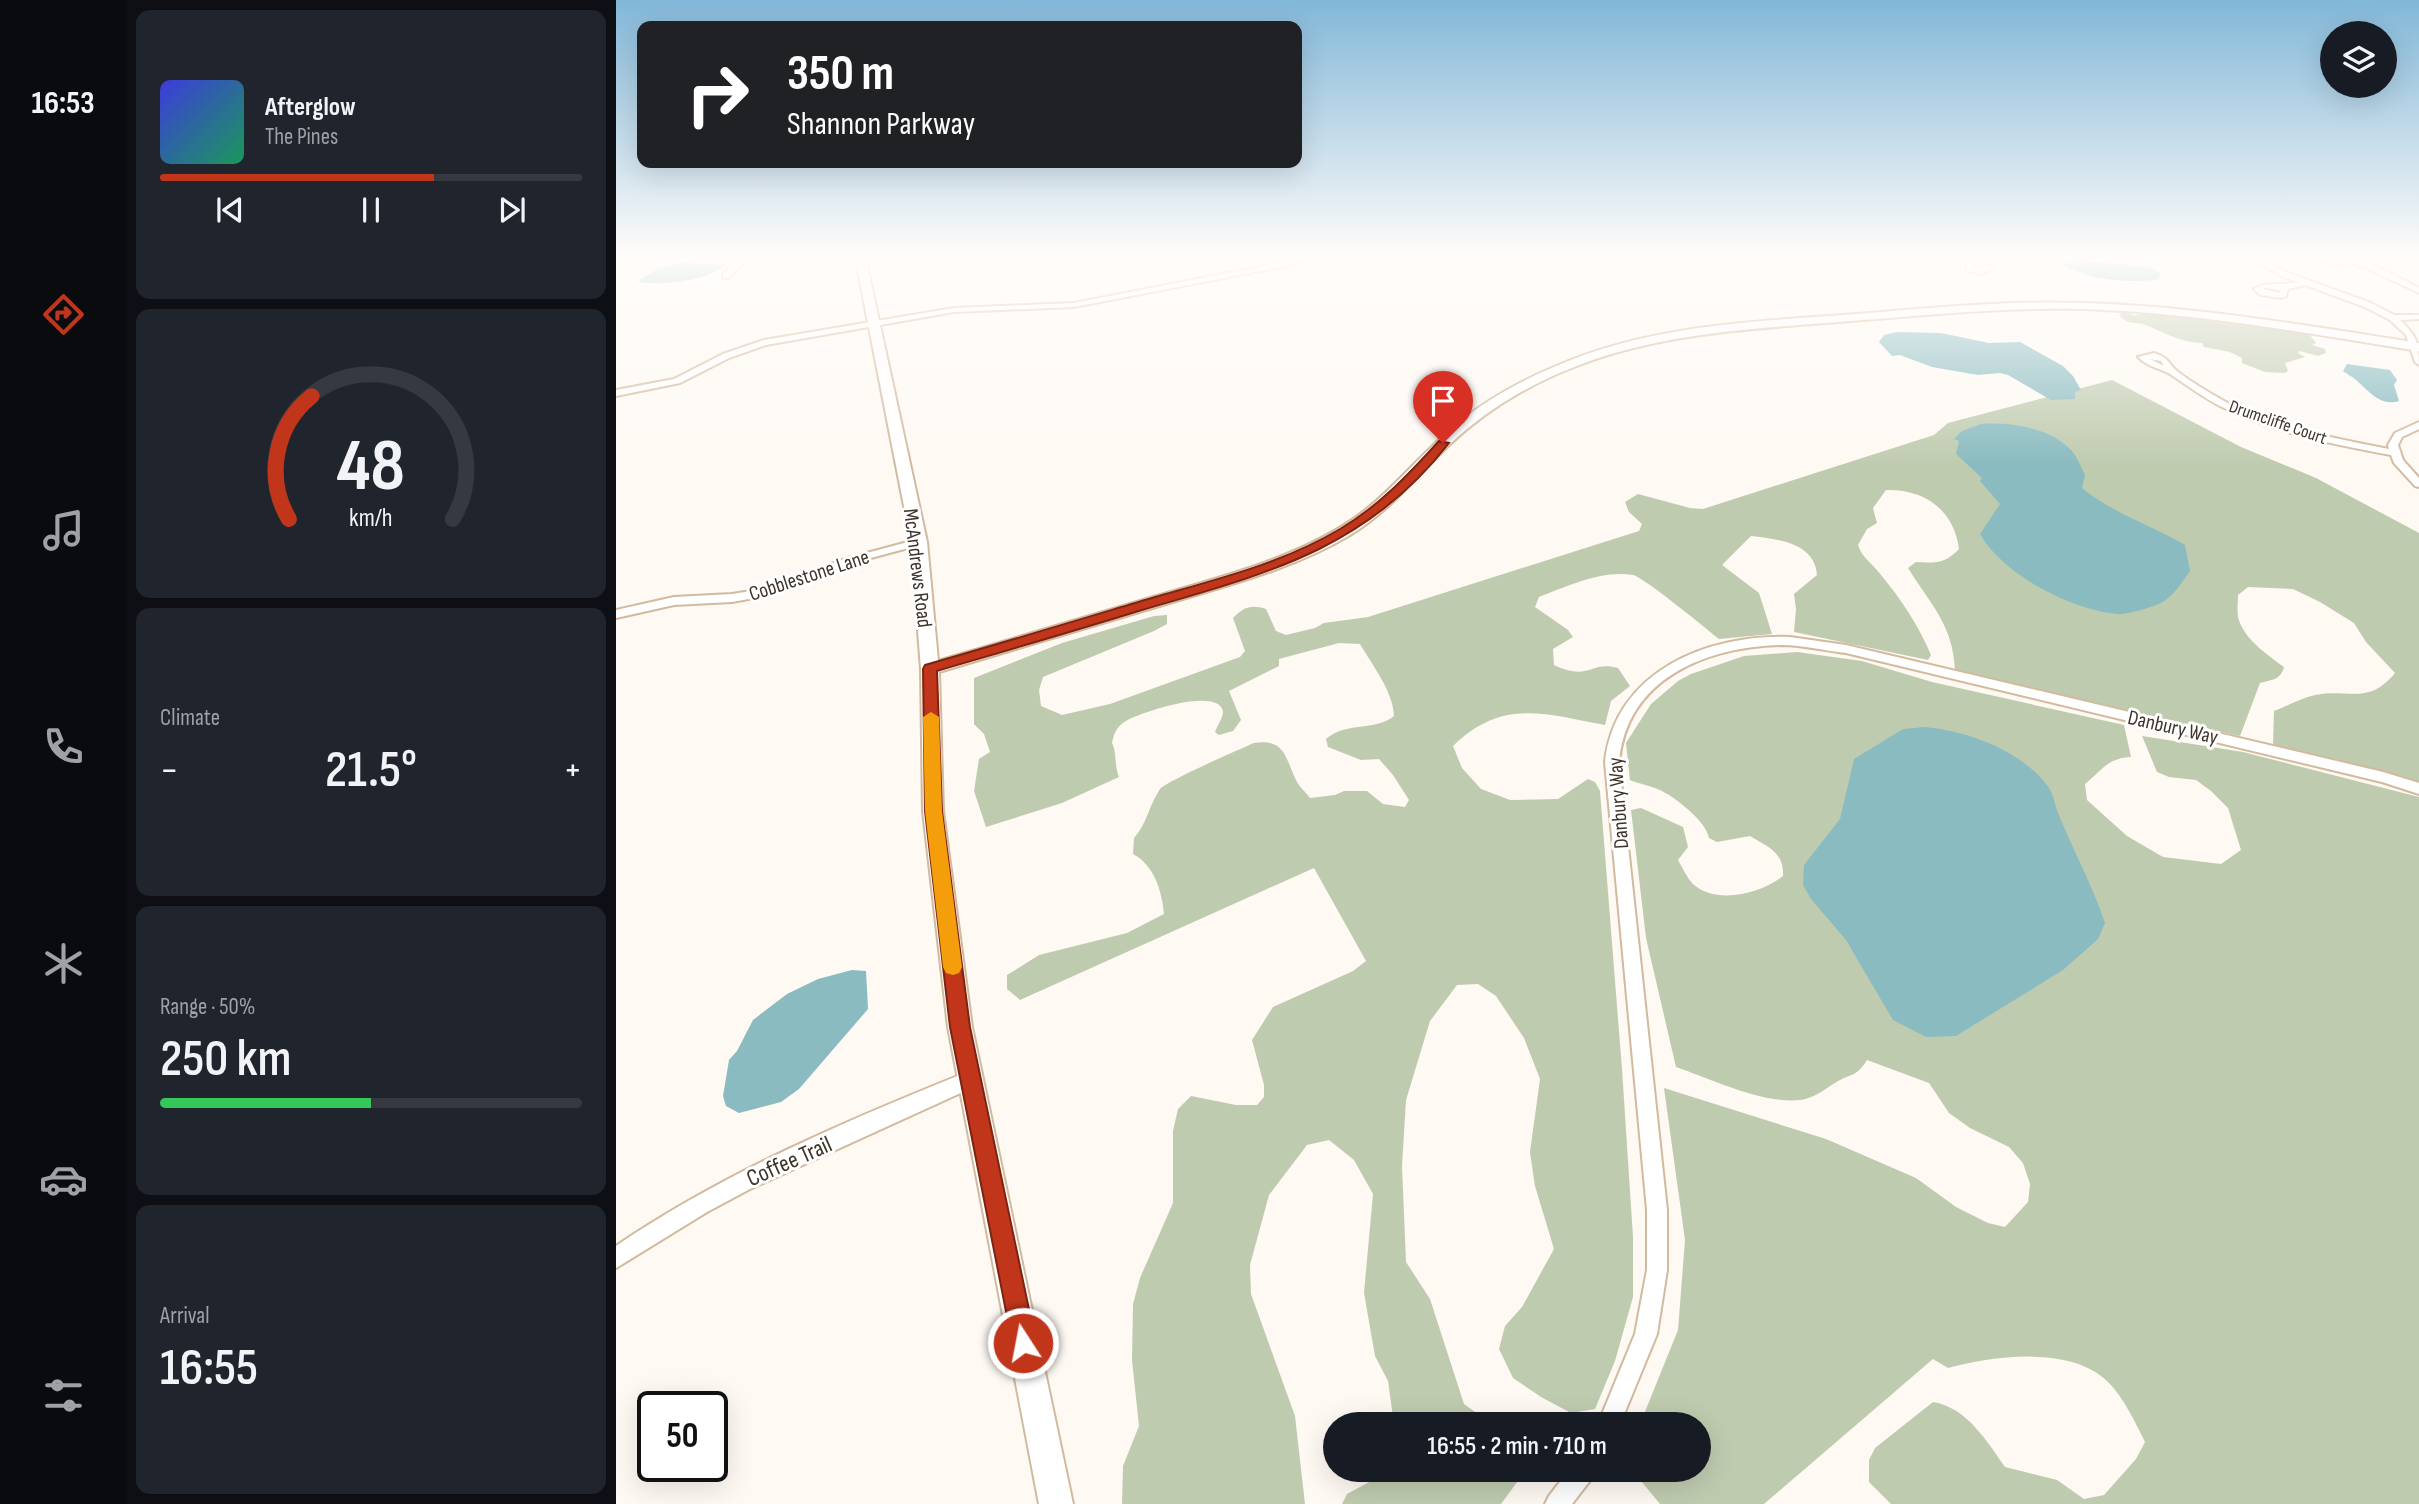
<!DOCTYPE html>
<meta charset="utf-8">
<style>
:root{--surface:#171b24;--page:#20242c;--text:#f1f3f6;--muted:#9ea1a6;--line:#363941;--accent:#c1361b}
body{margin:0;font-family:"Sofia Sans Condensed",sans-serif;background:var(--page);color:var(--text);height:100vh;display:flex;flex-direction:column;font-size:26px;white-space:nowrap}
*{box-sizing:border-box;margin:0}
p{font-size:23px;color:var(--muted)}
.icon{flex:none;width:38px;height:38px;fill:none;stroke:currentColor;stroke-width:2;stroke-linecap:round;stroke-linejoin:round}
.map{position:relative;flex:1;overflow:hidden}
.drawer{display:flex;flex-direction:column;gap:10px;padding:10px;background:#0d0f14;width:490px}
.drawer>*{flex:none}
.banner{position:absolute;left:21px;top:21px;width:665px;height:147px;border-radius:14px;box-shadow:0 7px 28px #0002;background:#202124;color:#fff;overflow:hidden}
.controls{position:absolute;left:1704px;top:21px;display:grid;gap:14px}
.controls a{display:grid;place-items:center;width:77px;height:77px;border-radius:50%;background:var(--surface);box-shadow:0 7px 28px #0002;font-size:35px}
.speed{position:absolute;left:21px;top:1391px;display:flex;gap:14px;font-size:35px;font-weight:700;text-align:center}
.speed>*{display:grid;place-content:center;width:91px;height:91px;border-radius:50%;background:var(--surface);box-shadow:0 7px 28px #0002;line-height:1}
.speed .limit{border:4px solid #111;border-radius:10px;background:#fff;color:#111}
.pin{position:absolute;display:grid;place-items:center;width:60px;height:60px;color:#fff;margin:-72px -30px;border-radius:50% 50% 50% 0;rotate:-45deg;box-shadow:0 0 7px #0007}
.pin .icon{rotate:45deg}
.me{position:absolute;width:77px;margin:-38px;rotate:349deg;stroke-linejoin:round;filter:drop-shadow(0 0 5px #0008)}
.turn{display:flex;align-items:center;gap:24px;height:147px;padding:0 35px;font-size:32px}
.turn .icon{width:91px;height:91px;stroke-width:2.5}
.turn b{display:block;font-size:49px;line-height:60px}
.big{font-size:52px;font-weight:600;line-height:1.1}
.drawer .card{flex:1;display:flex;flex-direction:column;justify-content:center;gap:10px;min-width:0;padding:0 24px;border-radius:14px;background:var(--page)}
.drawer .dial{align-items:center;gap:0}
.dial svg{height:182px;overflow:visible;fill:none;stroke:var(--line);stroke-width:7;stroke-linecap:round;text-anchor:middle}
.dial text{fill:var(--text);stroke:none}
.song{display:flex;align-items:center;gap:21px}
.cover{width:84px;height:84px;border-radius:10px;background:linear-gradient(135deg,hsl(240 70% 55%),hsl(150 70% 35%))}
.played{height:7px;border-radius:4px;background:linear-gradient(90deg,var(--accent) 65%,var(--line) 65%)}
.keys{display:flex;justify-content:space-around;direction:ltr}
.heat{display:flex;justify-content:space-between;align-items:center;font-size:38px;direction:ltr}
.charge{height:10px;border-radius:5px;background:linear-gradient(90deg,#34c759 50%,var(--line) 0)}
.trip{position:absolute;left:707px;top:1412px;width:388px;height:70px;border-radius:35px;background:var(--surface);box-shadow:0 7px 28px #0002;font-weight:600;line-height:70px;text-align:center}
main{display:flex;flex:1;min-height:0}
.dock{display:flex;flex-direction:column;width:126px;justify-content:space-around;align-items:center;background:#090b0e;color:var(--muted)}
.dock .icon{width:49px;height:49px}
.dock .active{color:var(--accent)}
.dock b{font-size:32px;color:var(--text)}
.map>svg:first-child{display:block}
.green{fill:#bfcbaf}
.water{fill:#89bbc0}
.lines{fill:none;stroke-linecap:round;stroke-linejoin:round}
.street-casing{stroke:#d2ba9e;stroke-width:4}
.secondary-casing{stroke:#d2ba9e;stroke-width:4}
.street{fill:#fff;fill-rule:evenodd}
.secondary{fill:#fff;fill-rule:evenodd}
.route{fill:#c1361b;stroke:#7d2312;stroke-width:2}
.slow{fill:#f59e0b}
.labels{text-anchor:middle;stroke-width:6;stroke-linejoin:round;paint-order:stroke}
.far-street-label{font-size:18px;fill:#3e3429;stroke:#fff}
.street-label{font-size:21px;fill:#3e3429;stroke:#fff}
.near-street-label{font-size:24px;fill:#3e3429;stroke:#fff}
</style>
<main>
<nav class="dock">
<b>16:53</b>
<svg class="icon active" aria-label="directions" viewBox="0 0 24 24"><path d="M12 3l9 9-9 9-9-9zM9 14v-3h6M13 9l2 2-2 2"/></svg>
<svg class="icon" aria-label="music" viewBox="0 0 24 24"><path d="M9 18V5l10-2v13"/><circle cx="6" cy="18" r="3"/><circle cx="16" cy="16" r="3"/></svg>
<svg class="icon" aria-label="phone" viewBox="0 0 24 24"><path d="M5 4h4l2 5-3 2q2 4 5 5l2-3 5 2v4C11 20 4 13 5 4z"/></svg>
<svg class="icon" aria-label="climate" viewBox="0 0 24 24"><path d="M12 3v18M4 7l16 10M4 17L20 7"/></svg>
<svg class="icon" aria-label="car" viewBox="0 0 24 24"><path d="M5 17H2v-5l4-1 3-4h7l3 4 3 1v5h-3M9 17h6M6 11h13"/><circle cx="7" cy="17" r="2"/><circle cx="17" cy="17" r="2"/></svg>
<svg class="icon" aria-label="filters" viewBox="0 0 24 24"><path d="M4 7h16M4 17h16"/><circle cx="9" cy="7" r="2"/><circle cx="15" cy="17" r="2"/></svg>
</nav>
<section class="drawer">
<div class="card">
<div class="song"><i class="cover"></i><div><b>Afterglow</b><p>The Pines</p></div></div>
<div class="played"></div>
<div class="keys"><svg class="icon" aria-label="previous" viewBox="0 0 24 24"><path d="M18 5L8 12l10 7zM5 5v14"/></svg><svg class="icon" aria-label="pause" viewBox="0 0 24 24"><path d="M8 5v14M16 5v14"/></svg><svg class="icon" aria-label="next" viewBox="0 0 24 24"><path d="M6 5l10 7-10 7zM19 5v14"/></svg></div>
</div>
<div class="card dial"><svg viewBox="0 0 100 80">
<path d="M14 69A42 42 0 1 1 86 69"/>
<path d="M14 69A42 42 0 0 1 24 15" stroke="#c1361b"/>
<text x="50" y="56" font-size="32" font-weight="700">48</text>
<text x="50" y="72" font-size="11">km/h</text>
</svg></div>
<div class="card"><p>Climate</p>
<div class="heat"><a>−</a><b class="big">21.5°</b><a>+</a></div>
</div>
<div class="card"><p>Range · 50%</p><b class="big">250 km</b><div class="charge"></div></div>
<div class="card"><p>Arrival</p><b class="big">16:55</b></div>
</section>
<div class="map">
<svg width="1803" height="1504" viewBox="0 0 1803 1504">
<rect width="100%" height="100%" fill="#fef9f3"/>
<g class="green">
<path d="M1509 311 1518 316 1528 313 1693 334 1700 343 1696 345 1709 349 1710 353 1702 356 1684 351 1682 353 1689 357 1669 363 1672 371 1669 373 1649 372 1626 363V358L1614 352 1588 347 1586 343C1568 343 1548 333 1532 326 1519 320 1514 327 1503 315Z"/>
<path d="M1496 380 1625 447 1700 478 1803 533V782L1657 745 1658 711C1671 706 1685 698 1699 695 1732 688 1752 706 1779 673L1750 642 1738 623 1704 602 1677 589 1632 587 1622 595C1622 603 1620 615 1624 623 1631 641 1653 656 1668 667 1665 680 1655 680 1644 683L1624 736 1339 670C1337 625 1315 605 1292 568L1300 562C1319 563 1329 564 1343 549 1338 510 1309 489 1270 490L1257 508 1261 523 1251 529 1242 545C1246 558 1257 564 1265 575 1285 599 1303 626 1315 655L1312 660 1178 632 1180 609 1178 594 1201 575C1199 542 1160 539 1135 536L1106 565 1143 593 1156 634 1103 639C1091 629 1026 576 1017 575 985 570 952 586 923 597L919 607 952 630 957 637 937 649 938 665C974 682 974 660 1002 668L1014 686 995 701 989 725C928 714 887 698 837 746L846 768 865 789 894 800 942 799 972 779 979 782 984 791 1006 1069 1017 1237V1297L999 1361 979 1409 955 1413 925 1397 897 1378 883 1349 889 1326 906 1307 938 1249 919 1186 914 1152 924 1079 908 1038 880 996 862 984 841 985 814 1021 790 1100 786 1166 790 1262 814 1299 848 1404 876 1424H778L772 1381 759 1356 748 1293 757 1194 738 1160 713 1140 691 1145 653 1195 634 1265 635 1294 679 1416 689 1504H506L507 1466 523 1426 516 1360 517 1304 524 1278 557 1203V1131L562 1109 575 1096 620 1105H641L648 1097V1085L636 1040 657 1007 737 971 750 961 698 868 404 1000 391 989V975L423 955 511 933 548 914C546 891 538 865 517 854L518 838C531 824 533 805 544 789 549 782 624 749 638 743 669 738 669 757 680 780 683 787 690 792 694 798L719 795 728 791H751L767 804 789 807 793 800 777 775 763 759 745 760 712 747 710 739C731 721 758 732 778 716 777 691 756 665 744 644L723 643 663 659V666L613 691 625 720 617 731 603 735 599 732C601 726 607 718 607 712 604 686 525 712 510 721 501 726 498 733 496 743 501 752 498 765 503 777L446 803 370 827 358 791 363 759 374 752 368 734 358 724V678L446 643 538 616 551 615V624L538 631 427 677 423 690 425 706 446 715 494 704 624 657 629 651 617 618C627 607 636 604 650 609L660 631 670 635 699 628 708 623 752 617 1023 531 1026 524 1013 512 1009 502 1022 494 1074 508 1087 509 1318 435 1332 423Z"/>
<path d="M1181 652 1246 661 1316 682 1508 725 1515 757C1492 758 1486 770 1469 784L1471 800 1511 836 1547 857 1605 864 1625 850 1612 808 1595 791 1580 780 1553 777 1541 772 1526 736 1627 752 1803 797V1504H1275L1253 1482V1460L1259 1448 1317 1402C1350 1407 1371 1441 1389 1467L1441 1480 1468 1499 1488 1495 1520 1459 1529 1442C1519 1422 1508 1398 1492 1382 1456 1345 1377 1356 1332 1368L1317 1359 1148 1504H1044L1016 1470H1083V1424H1024L1062 1330 1069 1240 1048 1088 1210 1139 1300 1178 1340 1207 1372 1223 1389 1227 1412 1202 1414 1184 1407 1163 1393 1147 1354 1128 1333 1113 1313 1083 1251 1060C1240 1077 1237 1073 1222 1081 1209 1089 1199 1098 1184 1100 1146 1104 1095 1079 1060 1067L1030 938 1015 810 1025 808 1067 827 1072 847 1062 860C1066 867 1071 878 1077 884 1100 905 1145 894 1167 876 1168 852 1152 847 1134 836L1101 842 1093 838C1090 821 1061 799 1046 791 1036 786 1024 784 1014 780L1010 743 1035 704 1062 681 1075 674 1128 656Z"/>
<polygon points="770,1470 910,1470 885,1504 726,1504 731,1494 768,1474"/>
</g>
<g class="water">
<path d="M1460 260 1534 267 1544 273 1543 279C1511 284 1475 280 1446 265Z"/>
<path d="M61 263 110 264C100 279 37 288 22 281L42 268Z"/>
<polygon points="1281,332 1325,333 1373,343 1404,342 1447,366 1457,376 1465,390 1459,392 1459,399 1435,400 1392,375 1384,373 1362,375 1316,367 1284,355 1276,356 1263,342 1268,335"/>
<path d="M1731 364 1774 370 1781 380 1778 385 1783 401C1764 407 1752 390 1740 380 1736 376 1730 374 1727 371Z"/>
<path d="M1365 424C1394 422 1433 427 1455 450 1461 456 1465 467 1469 475L1466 488C1496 513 1535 525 1569 545L1574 571C1566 582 1558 596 1545 603 1536 607 1514 614 1504 614 1458 612 1386 574 1364 534L1384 504 1364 481 1366 478 1340 454 1343 441 1338 439 1346 431Z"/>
<path d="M1309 727C1352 731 1407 751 1433 788 1438 796 1440 809 1444 818 1459 854 1477 887 1489 923L1482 939 1447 970 1340 1036 1310 1037 1277 1020 1230 940 1195 899 1187 885 1188 865 1224 819 1238 759 1287 729Z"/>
<polygon points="236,970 250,971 252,1009 183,1089 165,1102 123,1113 110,1106 107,1096 113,1060 121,1051 137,1020 171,994 202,979"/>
</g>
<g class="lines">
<g class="street-casing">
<g id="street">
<polygon points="125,256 133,256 113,278 107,278 107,274"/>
<polygon points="688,256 699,256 670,266 458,307 338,312 150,345 113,358 64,383 0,396 0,390 58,379 107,354 148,340 338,308 458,303 669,262"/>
<path d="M1342 256C1354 256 1368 260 1376 269L1366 274 1351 271 1350 260ZM1357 263 1367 268H1358Z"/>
<path d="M1632 256H1640L1675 274 1755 303 1778 315H1803V319L1784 320C1800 335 1803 342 1803 365L1799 362 1790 335 1774 320 1749 307 1689 285 1672 289 1670 296 1666 298 1644 295 1638 289C1651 281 1667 286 1682 282L1669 278ZM1650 288 1664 290 1665 291 1664 293 1647 289Z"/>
<path d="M1697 256 1725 260 1714 256C1745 254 1776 275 1803 288V293L1750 268 1731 262 1728 265 1704 262Z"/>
<path d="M1538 353C1554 358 1551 363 1562 372 1577 383 1592 392 1608 401 1659 428 1717 438 1773 449L1772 445 1779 433 1803 422V429L1786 437 1782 445 1787 460 1803 478V487L1799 486 1778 463 1775 455C1717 444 1657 433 1604 406 1586 397 1571 385 1554 374 1542 367 1533 368 1522 357ZM1534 359 1545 361 1548 366Z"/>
<polygon points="303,539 307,540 307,544 240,562 149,596 116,602 58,605 0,618 0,610 58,597 116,594 147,589 232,558"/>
<path d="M1174 637 1230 645 1767 772 1803 783V794L1766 782 1230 653C1209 651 1187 645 1166 645 1090 647 1011 678 1003 762L1051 1210V1270L1041 1334 1004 1424H982L1019 1334 1031 1270V1210L989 762C999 671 1092 634 1174 637Z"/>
<path d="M354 1071 360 1074 363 1080 360 1086 134 1189 91 1212 0 1268V1246C109 1172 232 1120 354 1071Z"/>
<polygon points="953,1470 980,1470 976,1478 956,1504 929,1504 933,1496"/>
</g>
</g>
<g class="secondary-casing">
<path id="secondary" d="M239 256H249L311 542 322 661C395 639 468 617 541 596 604 577 669 561 725 527 764 504 792 468 825 438 860 405 901 382 945 364 1030 328 1124 322 1215 316 1299 310 1383 300 1467 303 1580 306 1692 326 1803 343V351C1692 333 1580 313 1467 309 1385 307 1304 316 1222 322 1136 329 1049 333 966 364 917 382 871 409 833 445 800 476 773 512 734 535 677 569 612 585 550 604 474 627 398 649 323 672L327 811 356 1027 457 1504H423L332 1027 307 811 305 669 295 542Z"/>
</g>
<use href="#street" class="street"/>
<use href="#secondary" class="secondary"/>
</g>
<linearGradient id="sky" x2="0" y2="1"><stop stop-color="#82b7d8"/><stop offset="0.55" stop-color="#fffcfa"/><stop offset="1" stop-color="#fffcfa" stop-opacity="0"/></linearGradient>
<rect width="1803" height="466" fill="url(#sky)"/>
<path class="route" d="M823 441 833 443C750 550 649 574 526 610 458 631 389 651 321 671L326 811 354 1027 420 1343 416 1352 407 1355 398 1352 334 1027 309 811 307 669 309 665C386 643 462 620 539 597 602 579 667 563 724 529 763 506 793 474 823 441Z"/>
<polygon class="slow" points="315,712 323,717 326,811 346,967 343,973 337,975 330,973 327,967 309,811 307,717"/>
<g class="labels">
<g class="far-street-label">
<text transform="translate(1662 422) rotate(19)" y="6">Drumcliffe Court</text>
</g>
<g class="street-label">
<text transform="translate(302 568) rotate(83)" y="7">McAndrews Road</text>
<text transform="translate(193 575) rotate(-18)" y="7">Cobblestone Lane</text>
<text transform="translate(1557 727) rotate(13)" y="7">Danbury Way</text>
<text transform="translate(1002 803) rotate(-94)" y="7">Danbury Way</text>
</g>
<g class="near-street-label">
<text transform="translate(173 1161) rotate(-24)" y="8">Coffee Trail</text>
</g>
</g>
</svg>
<div class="controls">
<a><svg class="icon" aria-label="layers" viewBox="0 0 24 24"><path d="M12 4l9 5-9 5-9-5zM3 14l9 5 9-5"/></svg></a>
</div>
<div class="speed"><div class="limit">50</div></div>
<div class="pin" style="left:827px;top:443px;background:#d93025"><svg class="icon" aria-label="arrive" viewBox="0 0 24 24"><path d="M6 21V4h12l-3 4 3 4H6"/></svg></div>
<svg class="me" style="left:407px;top:1343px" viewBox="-20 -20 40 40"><circle r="17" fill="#c1361b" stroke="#fff" stroke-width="3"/><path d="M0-11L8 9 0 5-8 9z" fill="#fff"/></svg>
<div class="trip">16:55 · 2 min · 710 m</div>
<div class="banner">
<div class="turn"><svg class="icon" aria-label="right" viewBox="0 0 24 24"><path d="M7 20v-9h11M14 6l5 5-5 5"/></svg><div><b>350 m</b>Shannon Parkway</div></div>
</div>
</div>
</main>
